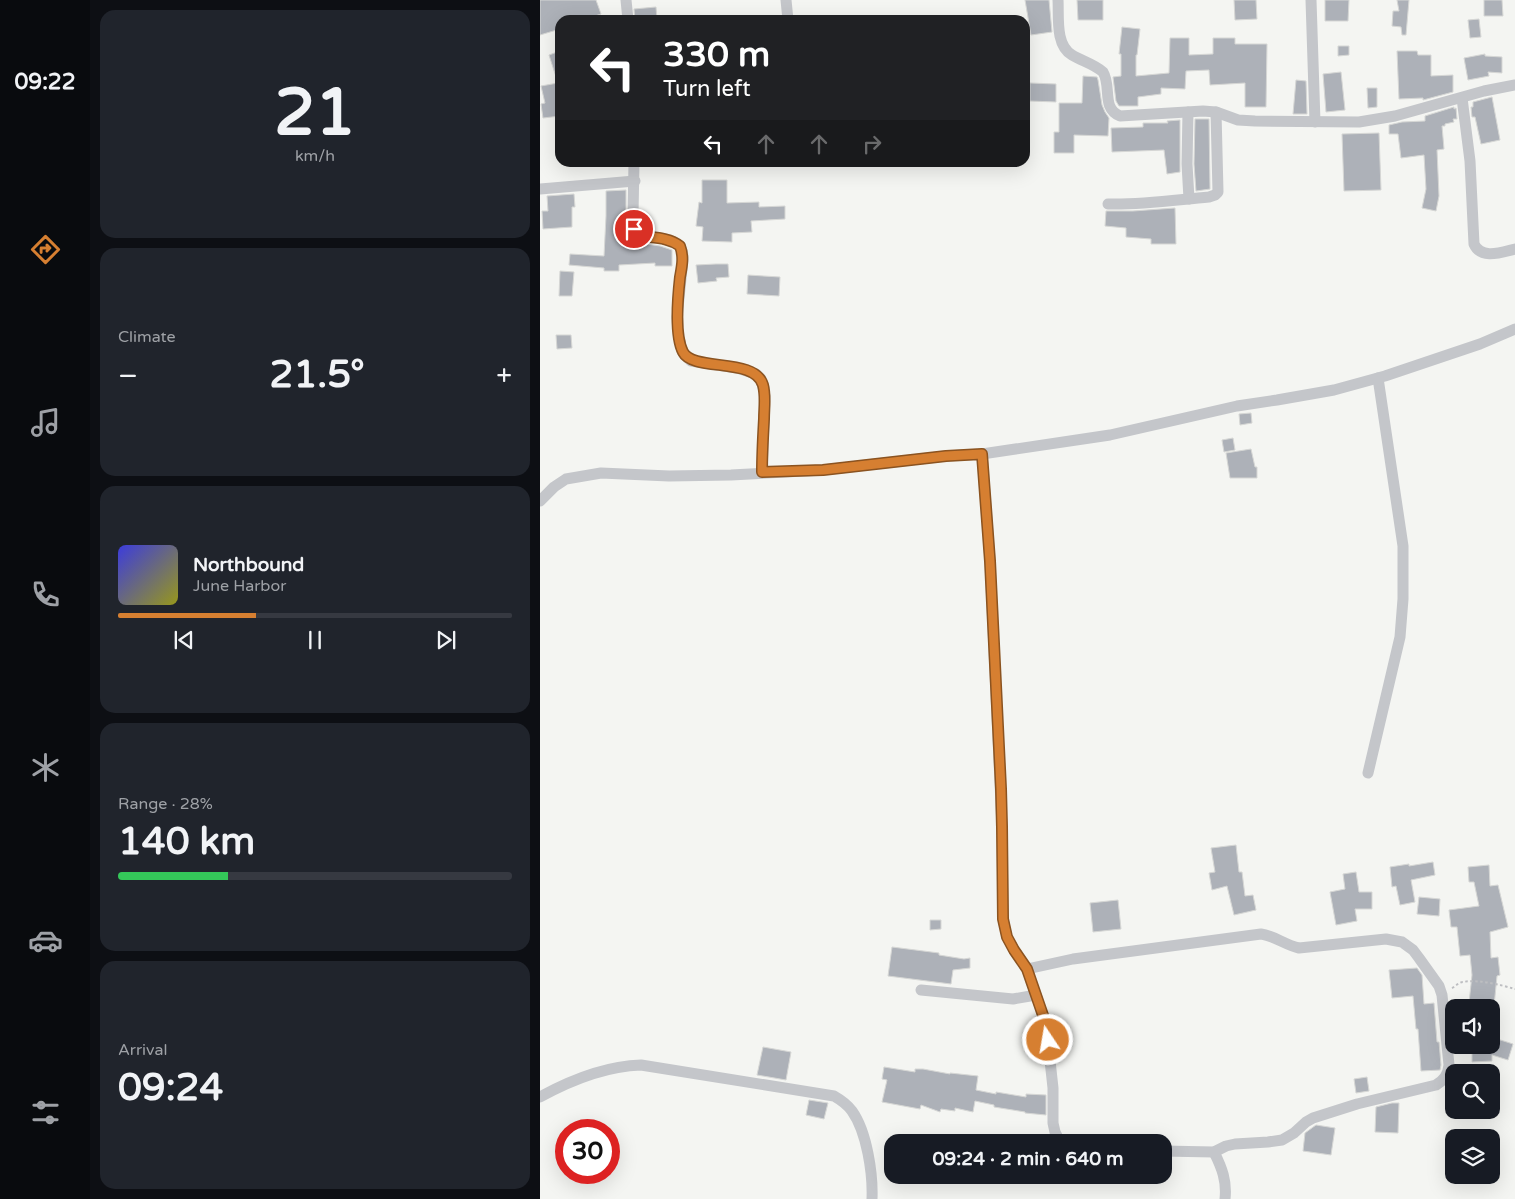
<!DOCTYPE html>
<meta charset="utf-8">
<style>
:root{--surface:#171b24;--page:#20242c;--text:#f1f3f6;--muted:#9ea1a6;--line:#363941;--accent:#d67f31}
body{margin:0;font-family:"Varela Round",sans-serif;background:var(--page);color:var(--text);height:100vh;display:flex;flex-direction:column;font-size:19px;white-space:nowrap}
*{box-sizing:border-box;margin:0}
p{font-size:16px;color:var(--muted)}
.icon{flex:none;width:28px;height:28px;fill:none;stroke:currentColor;stroke-width:2;stroke-linecap:round;stroke-linejoin:round}
.map{position:relative;flex:1;overflow:hidden}
.sheet{display:flex;flex-direction:column;gap:10px;padding:10px;background:#0d0f14;width:450px}
.sheet>*{flex:none}
.hud{position:absolute;left:15px;top:15px;width:475px;height:152px;border-radius:15px;box-shadow:0 5px 20px #0002;background:#202124;color:#fff;overflow:hidden}
.controls{position:absolute;left:905px;top:999px;display:grid;gap:10px}
.controls a{display:grid;place-items:center;width:55px;height:55px;border-radius:10px;background:var(--surface);box-shadow:0 5px 20px #0002;font-size:25px}
.speed{position:absolute;left:15px;top:1119px;display:flex;gap:10px;font-size:25px;font-weight:700;text-align:center}
.speed>*{display:grid;place-content:center;width:65px;height:65px;border-radius:50%;background:var(--surface);box-shadow:0 5px 20px #0002;line-height:1}
.speed .limit{border:8px solid #d22;background:#fff;color:#111}
.pin{position:absolute;display:grid;place-items:center;width:42px;height:42px;color:#fff;margin:-21px;border:2px solid #fff;border-radius:50%;box-shadow:0 1px 5px #0007}
.me{position:absolute;width:55px;margin:-28px;rotate:348deg;stroke-linejoin:round;filter:drop-shadow(0 0 4px #0008)}
.turn{display:flex;align-items:center;gap:18px;height:105px;padding:0 25px;font-size:22px}
.turn .icon{width:65px;height:65px;stroke-width:2.5}
.turn b{display:block;font-size:35px;line-height:42px}
.lanes{display:flex;align-items:center;height:48px;padding:0 25px;background:#0003;justify-content:center;gap:25px;direction:ltr}
.lanes .off{opacity:.35}
.big{font-size:38px;font-weight:700;line-height:1.1}
.sheet .tile{flex:1;display:flex;flex-direction:column;justify-content:center;gap:8px;min-width:0;padding:0 18px;border-radius:15px;background:var(--page)}
.sheet .dial{align-items:center;gap:0}
.dial b{font-size:65px;line-height:1}
.song{display:flex;align-items:center;gap:15px}
.cover{width:60px;height:60px;border-radius:8px;background:linear-gradient(135deg,hsl(240 70% 55%),hsl(60 70% 35%))}
.played{height:5px;border-radius:2px;background:linear-gradient(90deg,var(--accent) 35%,var(--line) 35%)}
.keys{display:flex;justify-content:space-around;direction:ltr}
.heat{display:flex;justify-content:space-between;align-items:center;font-size:28px;direction:ltr}
.charge{height:8px;border-radius:4px;background:linear-gradient(90deg,#34c759 28%,var(--line) 0)}
.trip{position:absolute;left:344px;top:1134px;width:288px;height:50px;border-radius:15px;background:var(--surface);box-shadow:0 5px 20px #0002;font-weight:700;line-height:50px;text-align:center}
main{display:flex;flex:1;min-height:0}
.menu{display:flex;flex-direction:column;width:90px;justify-content:space-around;align-items:center;background:#090b0e;color:var(--muted)}
.menu .icon{width:35px;height:35px}
.menu .on{color:var(--accent)}
.menu b{font-size:22px;color:var(--text)}
.map>svg:first-child{display:block}
.building{fill:#adb1b8;stroke:#d6d7d5}
.lines{fill:none;stroke-linecap:round;stroke-linejoin:round}
.path{stroke:#bdbec1;stroke-width:2;stroke-dasharray:2.5 2.5;stroke-linecap:butt}
.street{stroke:#c4c6ca;stroke-width:11}
.route-casing{stroke:#8b5320;stroke-width:12}
.route{stroke:#d67f31;stroke-width:9}
</style>
<main>
<nav class="menu">
<b>09:22</b>
<svg class="icon on" aria-label="directions" viewBox="0 0 24 24"><path d="M12 3l9 9-9 9-9-9zM9 14v-3h6M13 9l2 2-2 2"/></svg>
<svg class="icon" aria-label="music" viewBox="0 0 24 24"><path d="M9 18V5l10-2v13"/><circle cx="6" cy="18" r="3"/><circle cx="16" cy="16" r="3"/></svg>
<svg class="icon" aria-label="phone" viewBox="0 0 24 24"><path d="M5 4h4l2 5-3 2q2 4 5 5l2-3 5 2v4C11 20 4 13 5 4z"/></svg>
<svg class="icon" aria-label="climate" viewBox="0 0 24 24"><path d="M12 3v18M4 7l16 10M4 17L20 7"/></svg>
<svg class="icon" aria-label="car" viewBox="0 0 24 24"><path d="M5 17H2v-5l4-1 3-4h7l3 4 3 1v5h-3M9 17h6M6 11h13"/><circle cx="7" cy="17" r="2"/><circle cx="17" cy="17" r="2"/></svg>
<svg class="icon" aria-label="filters" viewBox="0 0 24 24"><path d="M4 7h16M4 17h16"/><circle cx="9" cy="7" r="2"/><circle cx="15" cy="17" r="2"/></svg>
</nav>
<section class="sheet">
<div class="tile dial"><b>21</b><p>km/h</p></div>
<div class="tile"><p>Climate</p>
<div class="heat"><a>−</a><b class="big">21.5°</b><a>+</a></div>
</div>
<div class="tile">
<div class="song"><i class="cover"></i><div><b>Northbound</b><p>June Harbor</p></div></div>
<div class="played"></div>
<div class="keys"><svg class="icon" aria-label="previous" viewBox="0 0 24 24"><path d="M18 5L8 12l10 7zM5 5v14"/></svg><svg class="icon" aria-label="pause" viewBox="0 0 24 24"><path d="M8 5v14M16 5v14"/></svg><svg class="icon" aria-label="next" viewBox="0 0 24 24"><path d="M6 5l10 7-10 7zM19 5v14"/></svg></div>
</div>
<div class="tile"><p>Range · 28%</p><b class="big">140 km</b><div class="charge"></div></div>
<div class="tile"><p>Arrival</p><b class="big">09:24</b></div>
</section>
<div class="map">
<svg width="975" height="1199" viewBox="0 0 975 1199">
<rect width="100%" height="100%" fill="#f4f5f2"/>
<g class="building">
<polygon points="0,0 56,0 61,14 43,20 20,20 20,29 0,35"/>
<polygon points="485,0 509,0 512,32 491,35"/>
<polygon points="537,0 563,0 563,20 538,20"/>
<polygon points="694,0 716,0 717,19 695,20"/>
<polygon points="785,0 809,0 808,21 785,21"/>
<polygon points="857,0 869,0 866,35 862,35 861,27 852,26 853,11 859,11"/>
<polygon points="944,0 962,0 963,16 944,16"/>
<polygon points="116,7 117,20 95,20 94,9"/>
<polygon points="939,19 941,37 930,38 928,20"/>
<polygon points="582,27 600,29 597,55 596,55 596,76 629,73 630,38 649,38 649,55 673,54 673,38 695,38 695,44 727,44 726,107 705,107 705,83 670,85 669,70 646,71 645,89 621,88 621,94 598,97 598,106 579,106 576,101 573,77 581,76 581,54 579,54"/>
<polygon points="798,46 809,46 809,55 798,56"/>
<polygon points="20,51 20,83 19,83 20,116 3,118 1,104 5,103 1,86 18,83 9,55"/>
<polygon points="857,51 877,51 878,55 891,55 891,76 913,75 913,92 883,100 883,98 859,99"/>
<polygon points="945,54 945,56 962,57 962,73 948,72 949,76 928,80 924,58"/>
<polygon points="801,72 805,110 786,112 783,74"/>
<polygon points="543,76 557,77 558,80 562,105 565,112 569,118 568,136 534,135 534,153 514,153 514,132 519,132 519,103 542,103"/>
<polygon points="756,80 766,81 767,114 753,114"/>
<polygon points="490,83 516,84 516,102 490,101"/>
<polygon points="827,88 837,88 837,107 828,108"/>
<polygon points="952,97 960,140 941,144 935,117 932,117 931,107 933,107 933,102"/>
<polygon points="914,107 914,109 916,108 917,119 913,119 914,122 905,124 905,126 902,126 904,149 897,150 899,196 896,211 882,208 886,189 884,155 861,158 858,134 849,134 849,125 862,122 885,121 885,116"/>
<polygon points="655,119 669,119 670,189 656,191 654,164"/>
<polygon points="640,120 640,172 627,174 624,150 572,152 571,128 603,127 603,123 628,123 627,121"/>
<polygon points="839,133 841,190 804,191 802,134"/>
<polygon points="162,180 187,180 187,203 219,202 219,207 245,206 245,219 211,221 212,232 192,233 192,242 162,241 163,227 156,226 159,202 162,203"/>
<polygon points="86,190 86,215 88,239 93,240 99,243 120,246 132,250 132,266 115,266 115,263 79,265 79,271 64,271 64,268 29,265 30,254 64,256 66,216 66,191"/>
<polygon points="34,194 35,207 32,207 32,227 3,229 2,211 8,211 7,196"/>
<polygon points="635,208 636,244 611,244 611,239 586,237 586,228 565,226 566,211 593,211"/>
<polygon points="176,264 188,264 189,277 176,278 177,281 158,283 156,265"/>
<polygon points="20,271 34,272 32,296 19,296"/>
<polygon points="208,275 240,277 239,296 207,294"/>
<polygon points="16,335 31,335 32,348 17,349"/>
<polygon points="711,413 712,423 700,425 699,414"/>
<polygon points="693,438 695,450 684,452 682,440"/>
<polygon points="711,449 715,467 717,467 717,478 690,478 686,453"/>
<polygon points="696,845 699,872 702,872 705,896 713,895 716,910 694,915 687,886 672,890 669,873 675,872 671,848"/>
<polygon points="893,862 895,875 871,880 875,902 860,905 856,886 852,887 850,867 869,864 869,866"/>
<polygon points="949,865 950,886 958,885 968,927 950,932 951,958 958,957 960,975 957,976 954,1006 929,1003 932,975 930,955 920,956 917,927 911,927 909,910 939,906 934,882 929,882 928,867"/>
<polygon points="816,872 819,892 832,892 832,909 815,909 817,921 796,925 790,892 805,889 803,874"/>
<polygon points="879,897 900,899 899,916 877,914"/>
<polygon points="578,900 581,929 553,932 550,903"/>
<polygon points="390,920 401,920 401,929 390,930"/>
<polygon points="352,947 399,953 399,955 424,959 430,958 430,968 413,970 411,984 348,976"/>
<polygon points="877,968 882,975 884,1004 894,1003 897,1042 899,1042 901,1065 900,1070 881,1071 878,1029 876,1029 873,996 852,998 849,970"/>
<polygon points="951,1037 973,1044 968,1060 952,1055 952,1061 932,1062 932,1049 928,1047 928,1045 951,1045"/>
<polygon points="223,1047 251,1052 246,1080 217,1075"/>
<polygon points="344,1067 375,1072 375,1069 383,1069 410,1074 410,1073 438,1076 436,1090 456,1094 456,1092 486,1097 486,1094 506,1095 506,1115 485,1113 485,1112 454,1107 454,1105 435,1101 433,1112 415,1108 415,1111 401,1109 400,1112 381,1105 380,1109 342,1102 347,1080 342,1079"/>
<polygon points="827,1077 829,1091 816,1093 814,1079"/>
<polygon points="269,1100 288,1103 284,1119 266,1115"/>
<polygon points="852,1103 859,1103 858,1133 835,1132 836,1107"/>
<polygon points="776,1125 795,1128 791,1155 763,1151 765,1133"/>
</g>
<g class="lines">
<path class="path" d="M912 988C916 986 919 982 923 982 938 979 961 985 975 989"/>
<g class="street">
<polyline points="86,0 88,20"/>
<polyline points="246,0 248,20"/>
<path d="M518 0C519 17 515 45 532 55 542 61 554 64 563 72 572 87 561 108 580 116L663 111 676 112 698 120 715 121 819 122 855 116 944 91 975 85"/>
<polyline points="771,0 775,122"/>
<path d="M922 98 930 161 934 244C941 260 962 252 975 249"/>
<polyline points="648,112 647,164 649,199"/>
<path d="M94 162 93 215 94 229 100 236C110 237 134 237 140 247 143 250 143 255 143 259L137 318 139 338 143 353 151 361 197 368 216 374 221 379 225 396 222 472"/>
<polyline points="0,189 95,181"/>
<path d="M568 204C601 205 635 200 669 197L675 195 678 192 676 112"/>
<polyline points="442,454 450,561 462,827 463,919 467,937 474,950 487,969 506,1024 513,1088 513,1123 515,1132 518,1138 523,1142"/>
<polyline points="0,501 14,487 26,479 61,473 129,476 191,475 283,470 406,456 442,454 570,435 697,406 737,400 794,390 845,376 940,344 975,329"/>
<polyline points="828,773 860,637 863,599 863,546 838,378"/>
<path d="M487 969 533 959 721 934C735 936 745 945 759 948L846 939 862 942 873 950 879 958 899 986 902 995 909 1065C908 1075 904 1080 896 1085L817 1104 773 1118 766 1122 754 1133 742 1140 728 1142 695 1144 686 1146 674 1152 622 1151"/>
<polyline points="381,990 473,999 496,995"/>
<path d="M0 1097C31 1080 66 1066 101 1065L294 1096C301 1100 307 1104 312 1111 327 1132 333 1174 332 1199"/>
<path d="M674 1152C682 1168 687 1181 685 1199"/>
</g>
</g>
<g class="lines">
<g class="route-casing">
<path id="route" d="M94 229 100 236C114 238 128 237 140 246 144 257 142 266 140 277 138 295 134 335 143 352 153 372 215 357 223 385 226 396 224 408 224 419 223 437 222 454 222 472L283 470 406 456 442 454 450 561 461 789 462 827 463 919 467 937 474 950 487 969 506 1024 508 1040"/>
</g>
<use href="#route" class="route"/>
</g>
</svg>
<div class="controls">
<a><svg class="icon" aria-label="sound" viewBox="0 0 24 24"><path d="M4 9h4l5-4v14l-5-4H4zM17 9q2 3 0 6"/></svg></a>
<a><svg class="icon" aria-label="search" viewBox="0 0 24 24"><circle cx="10" cy="10" r="6"/><path d="M15 15l6 6"/></svg></a>
<a><svg class="icon" aria-label="layers" viewBox="0 0 24 24"><path d="M12 4l9 5-9 5-9-5zM3 14l9 5 9-5"/></svg></a>
</div>
<div class="speed"><div class="limit">30</div></div>
<div class="pin" style="left:94px;top:229px;background:#d93025"><svg class="icon" aria-label="arrive" viewBox="0 0 24 24"><path d="M6 21V4h12l-3 4 3 4H6"/></svg></div>
<svg class="me" style="left:508px;top:1040px" viewBox="-20 -20 40 40"><circle r="17" fill="#d67f31" stroke="#fff" stroke-width="3"/><path d="M0-11L8 9 0 5-8 9z" fill="#fff"/></svg>
<div class="trip">09:24 · 2 min · 640 m</div>
<div class="hud">
<div class="turn"><svg class="icon" aria-label="left" viewBox="0 0 24 24"><path d="M17 20v-9H6M10 6l-5 5 5 5"/></svg><div><b>330 m</b>Turn left</div></div>
<div class="lanes"><svg class="icon" aria-label="left" viewBox="0 0 24 24"><path d="M17 20v-9H6M10 6l-5 5 5 5"/></svg><svg class="icon off" aria-label="ahead" viewBox="0 0 24 24"><path d="M12 20V5M6 11l6-6 6 6"/></svg><svg class="icon off" aria-label="ahead" viewBox="0 0 24 24"><path d="M12 20V5M6 11l6-6 6 6"/></svg><svg class="icon off" aria-label="right" viewBox="0 0 24 24"><path d="M7 20v-9h11M14 6l5 5-5 5"/></svg></div>
</div>
</div>
</main>
